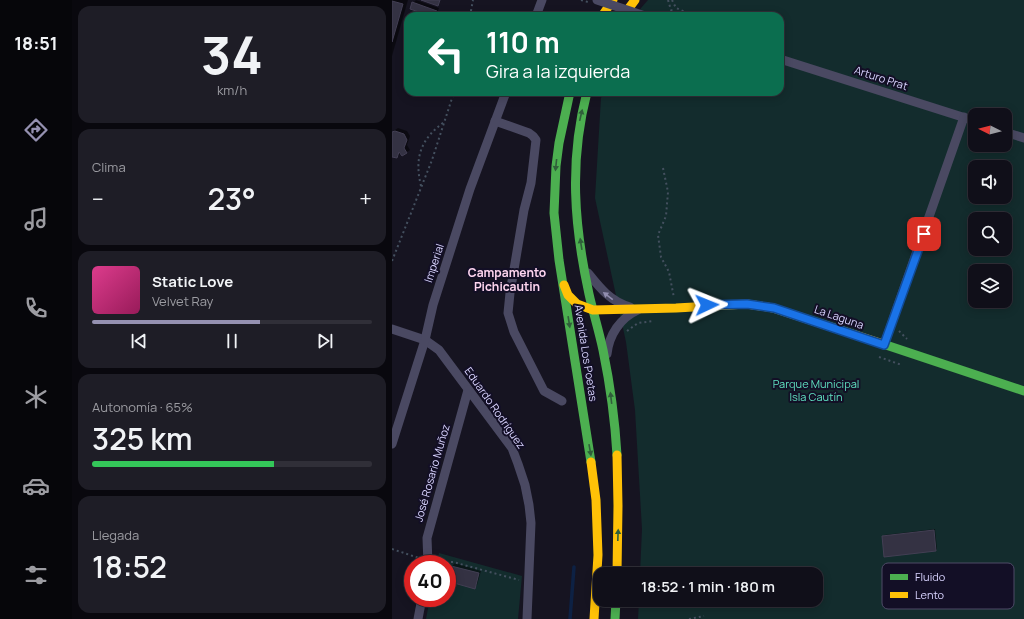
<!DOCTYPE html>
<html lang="es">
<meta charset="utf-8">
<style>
:root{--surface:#100f19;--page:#1e1d26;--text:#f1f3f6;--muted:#9c9ca2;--line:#302f38;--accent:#9591b1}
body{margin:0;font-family:Manrope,sans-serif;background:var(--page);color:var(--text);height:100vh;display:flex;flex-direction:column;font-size:15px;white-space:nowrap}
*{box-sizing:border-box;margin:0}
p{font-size:13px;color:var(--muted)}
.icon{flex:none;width:22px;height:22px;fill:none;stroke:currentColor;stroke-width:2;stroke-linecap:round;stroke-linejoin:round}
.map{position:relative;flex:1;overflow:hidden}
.details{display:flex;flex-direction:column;gap:6px;padding:6px;background:#09080e;width:320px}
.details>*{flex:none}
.guide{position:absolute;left:12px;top:12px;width:380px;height:84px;border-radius:12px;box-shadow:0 2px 10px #0003,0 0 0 1px var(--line);background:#0b6e4f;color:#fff;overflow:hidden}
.needle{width:26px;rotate:276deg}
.controls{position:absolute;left:576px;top:108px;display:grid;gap:8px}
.controls a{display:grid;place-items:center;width:44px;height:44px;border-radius:8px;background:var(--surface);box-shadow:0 2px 10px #0003,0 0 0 1px var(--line);font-size:20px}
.speed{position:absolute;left:12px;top:555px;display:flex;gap:8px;font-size:20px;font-weight:700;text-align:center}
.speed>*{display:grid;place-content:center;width:52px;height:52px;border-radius:50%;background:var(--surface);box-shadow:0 2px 10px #0003,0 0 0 1px var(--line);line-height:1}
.speed .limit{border:6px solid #d22;background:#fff;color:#111}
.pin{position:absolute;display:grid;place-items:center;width:34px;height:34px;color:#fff;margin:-17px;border-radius:8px;box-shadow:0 2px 6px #0006}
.me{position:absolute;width:44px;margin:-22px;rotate:88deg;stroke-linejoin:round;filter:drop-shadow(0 0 3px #0008)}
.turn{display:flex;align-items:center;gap:14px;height:84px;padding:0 16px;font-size:18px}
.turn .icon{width:52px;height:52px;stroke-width:2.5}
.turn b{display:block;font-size:28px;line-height:34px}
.big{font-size:30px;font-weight:600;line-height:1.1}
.details .widget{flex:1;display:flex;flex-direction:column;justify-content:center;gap:6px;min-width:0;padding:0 14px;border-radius:12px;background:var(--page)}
.details .dial{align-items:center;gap:0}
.dial b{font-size:52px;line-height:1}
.song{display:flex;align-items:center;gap:12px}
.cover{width:48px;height:48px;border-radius:6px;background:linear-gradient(135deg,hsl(330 70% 55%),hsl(330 70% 35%))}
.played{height:4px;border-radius:2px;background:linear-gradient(90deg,var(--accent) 60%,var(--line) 60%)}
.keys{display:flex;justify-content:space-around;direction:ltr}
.heat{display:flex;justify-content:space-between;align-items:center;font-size:22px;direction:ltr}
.charge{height:6px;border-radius:3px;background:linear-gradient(90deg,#34c759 65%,var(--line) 0)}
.trip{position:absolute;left:201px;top:567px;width:230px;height:40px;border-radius:12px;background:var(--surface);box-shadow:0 2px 10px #0003,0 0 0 1px var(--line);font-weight:600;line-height:40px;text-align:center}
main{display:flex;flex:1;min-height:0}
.tab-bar{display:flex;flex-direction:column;width:72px;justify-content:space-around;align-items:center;background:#06060a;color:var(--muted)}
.tab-bar .icon{width:28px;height:28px}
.tab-bar .active{color:var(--accent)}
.tab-bar b{font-size:18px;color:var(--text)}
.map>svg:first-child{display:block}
.green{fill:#132c2d;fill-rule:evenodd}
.shadow{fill:#0007}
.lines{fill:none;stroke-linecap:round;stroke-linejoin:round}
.stream{stroke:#0d2144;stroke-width:3.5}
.building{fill:#343243;stroke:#433f54}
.path{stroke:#44505f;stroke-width:2;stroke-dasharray:2 3;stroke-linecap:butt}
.street{stroke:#4a4962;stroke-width:9}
.fast{stroke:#4caf50;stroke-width:9}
.slow{stroke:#ffc107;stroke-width:9}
.path-bridge{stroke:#44505f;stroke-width:2;stroke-dasharray:2 3;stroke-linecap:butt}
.street-bridge{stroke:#4a4962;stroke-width:9}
.oneway{fill:#305f3b}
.oneway2{fill:#928eb0}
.route-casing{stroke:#114b97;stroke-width:10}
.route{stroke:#1a73e8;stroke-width:7}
.labels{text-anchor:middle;stroke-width:4;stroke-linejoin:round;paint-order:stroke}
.street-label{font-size:11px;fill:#d9d4ff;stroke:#130f26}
.park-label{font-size:11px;fill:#5fe0c0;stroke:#130f26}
.neighbourhood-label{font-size:12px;font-weight:bold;fill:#ffd6f0;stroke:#130f26}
.key{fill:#130f26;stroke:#4e4a67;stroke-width:1}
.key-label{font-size:11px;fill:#d9d4ff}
</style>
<main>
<nav class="tab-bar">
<b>18:51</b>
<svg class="icon active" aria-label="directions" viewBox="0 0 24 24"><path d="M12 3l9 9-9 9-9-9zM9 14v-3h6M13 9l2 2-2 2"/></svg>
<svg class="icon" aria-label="music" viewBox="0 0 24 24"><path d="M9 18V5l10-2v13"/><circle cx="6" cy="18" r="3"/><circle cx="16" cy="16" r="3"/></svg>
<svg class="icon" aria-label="phone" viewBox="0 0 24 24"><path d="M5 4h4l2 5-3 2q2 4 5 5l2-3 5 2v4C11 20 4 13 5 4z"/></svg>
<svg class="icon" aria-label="climate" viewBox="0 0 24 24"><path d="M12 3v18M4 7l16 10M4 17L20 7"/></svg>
<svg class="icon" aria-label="car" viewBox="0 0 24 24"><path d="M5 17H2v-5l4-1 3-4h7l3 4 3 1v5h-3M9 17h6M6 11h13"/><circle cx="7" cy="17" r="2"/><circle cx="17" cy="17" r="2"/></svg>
<svg class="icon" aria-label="filters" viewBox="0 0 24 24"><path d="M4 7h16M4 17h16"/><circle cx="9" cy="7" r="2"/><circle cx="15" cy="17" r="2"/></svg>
</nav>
<section class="details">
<div class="widget dial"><b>34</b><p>km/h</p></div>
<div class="widget"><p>Clima</p>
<div class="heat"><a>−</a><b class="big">23°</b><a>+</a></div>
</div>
<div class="widget">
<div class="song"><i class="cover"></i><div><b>Static Love</b><p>Velvet Ray</p></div></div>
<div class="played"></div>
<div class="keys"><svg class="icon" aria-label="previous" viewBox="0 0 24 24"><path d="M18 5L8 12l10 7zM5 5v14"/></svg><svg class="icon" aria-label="pause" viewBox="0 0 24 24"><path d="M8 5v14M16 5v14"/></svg><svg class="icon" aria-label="next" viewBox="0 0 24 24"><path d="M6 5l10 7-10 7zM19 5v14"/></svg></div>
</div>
<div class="widget"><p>Autonomía · 65%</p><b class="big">325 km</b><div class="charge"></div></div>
<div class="widget"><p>Llegada</p><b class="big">18:52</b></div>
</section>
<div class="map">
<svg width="632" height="619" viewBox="0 0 632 619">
<rect width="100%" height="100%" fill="#161421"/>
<g class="green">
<path d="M256 0H632V619H246L247 600H424V574H248L250 529 243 410 234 342 203 198 209 98 212 92H388V16H245L249 8ZM583 115H613V145H583ZM583 167H613V197H583ZM583 219H613V249H583ZM583 271H613V301H583Z"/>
<polygon points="47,553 130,576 126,619 34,619 38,598 55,598 55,564 45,564"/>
</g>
<g class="shadow">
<polygon points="0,0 16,0 0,56"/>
<polygon points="24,0 47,8 45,13 42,16 21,3"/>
<polygon points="6,128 15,131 18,136 15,145 18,150 15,152 9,153 5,157 0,156 0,132"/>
<polygon points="543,529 545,549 544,550 493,556 491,537 492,535"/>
<polygon points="63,563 89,571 85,585 82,587 56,580 60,566"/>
</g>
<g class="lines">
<polyline class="stream" points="178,619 182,567"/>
</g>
<g class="building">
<polygon points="29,0 48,0 46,6"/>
<polygon points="0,1 11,4 0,42"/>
<polygon points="20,2 45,11 43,16 39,16 18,9"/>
<polygon points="3,131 12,134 15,140 12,148 15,153 10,156 7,152 5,158 0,157 0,132"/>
<polygon points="542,530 544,551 492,557 490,536"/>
<polygon points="59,566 87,573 83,589 55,581"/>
</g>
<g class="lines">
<g class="path">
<polyline points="276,0 279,10 291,16"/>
<polyline points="280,0 284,8 303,16"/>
<polyline points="78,16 81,0"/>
<polyline points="271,168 276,192 274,216 266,235 269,257 277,272 282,298"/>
<path d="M29 186C22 157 29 139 52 122"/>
<polyline points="0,261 40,160 62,92"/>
<polyline points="235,331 246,323 262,321"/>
<polyline points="507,331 515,339"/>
<polyline points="487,357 507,364 507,361"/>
<polyline points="0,549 27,558"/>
<polyline points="44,562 61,562 127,580"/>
<polyline points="297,619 312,616"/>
</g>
<g class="street">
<polyline points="144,16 150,0"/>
<polyline points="388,59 583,121"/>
<polyline points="103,121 137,133 141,136 144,140 139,183 132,210 118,293 116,313 122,332 152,391 170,401"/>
<polyline points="613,132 632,138"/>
<path d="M196 273C208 288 218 301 238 307"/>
<polyline points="0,329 33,340 47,350 120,448 126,464 133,485 137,505 139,523 135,619"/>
<polyline points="492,345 572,117"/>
<path d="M215 354C217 335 228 318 246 310"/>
<polyline points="0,444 33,340 41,305 78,189 114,92"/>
<polyline points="36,564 35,538 76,390"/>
<polyline points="26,619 30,598"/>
</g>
<g class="fast">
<polyline points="178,92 167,143 164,166 162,213 167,260 199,462"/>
<path d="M195 92C177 161 182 225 197 294 201 312 207 331 211 350 218 384 223 420 225 455"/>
<polyline points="491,344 632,391"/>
<polyline points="223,619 224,600"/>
</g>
<g class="slow">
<polyline points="210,16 221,0"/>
<polyline points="231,16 243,0"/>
<polyline points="172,285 176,295 185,304 201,310 284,308 355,304 381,308 491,344"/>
<polyline points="199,462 204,500 206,555 202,619"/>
<polyline points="225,574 226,506 225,455"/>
</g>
<polyline class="path-bridge" points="189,0 196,2"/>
<polyline class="street-bridge" points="205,0 253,16"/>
</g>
<defs><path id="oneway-solid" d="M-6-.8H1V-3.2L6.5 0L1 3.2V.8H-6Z"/></defs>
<g class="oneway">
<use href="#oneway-solid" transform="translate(189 115) rotate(-77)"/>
<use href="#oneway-solid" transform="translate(164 165) rotate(96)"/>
<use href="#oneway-solid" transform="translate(189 244) rotate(-99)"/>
<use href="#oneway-solid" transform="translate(177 322) rotate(81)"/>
<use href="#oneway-solid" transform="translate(219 398) rotate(-97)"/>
<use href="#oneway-solid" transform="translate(198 450) rotate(80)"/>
<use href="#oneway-solid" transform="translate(226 535) rotate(-88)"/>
</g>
<use class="oneway2" href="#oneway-solid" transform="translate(216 296) rotate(-143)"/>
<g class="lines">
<g class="route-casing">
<polyline id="route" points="315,305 355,304 382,308 492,345 532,234"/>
</g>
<use href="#route" class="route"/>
</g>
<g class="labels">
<g class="street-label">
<text transform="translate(489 78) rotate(18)" y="4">Arturo Prat</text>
<text transform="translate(42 263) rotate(-72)" y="4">Imperial</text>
<text transform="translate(447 317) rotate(19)" y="4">La Laguna</text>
<text transform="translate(194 353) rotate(81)" y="4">Avenida Los Poetas</text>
<text transform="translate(103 408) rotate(55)" y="4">Eduardo Rodríguez</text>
<text transform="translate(40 473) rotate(-74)" y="4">José Rosario Muñoz</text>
</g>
<g class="park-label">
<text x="424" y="388">Parque Municipal<tspan x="424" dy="13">Isla Cautín</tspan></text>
</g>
<g class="neighbourhood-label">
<text x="115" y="277">Campamento<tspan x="115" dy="14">Pichicautin</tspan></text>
</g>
</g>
<rect x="490" y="563" width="132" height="46" rx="6" class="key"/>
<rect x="498" y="574" width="18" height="6" fill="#4caf50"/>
<rect x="498" y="592" width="18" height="6" fill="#ffc107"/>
<g class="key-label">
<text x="523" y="581">Fluido</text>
<text x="523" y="599">Lento</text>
</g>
</svg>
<div class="controls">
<a><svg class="needle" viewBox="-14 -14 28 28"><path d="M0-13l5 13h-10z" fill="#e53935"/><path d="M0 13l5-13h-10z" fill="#9c9ca2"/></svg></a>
<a><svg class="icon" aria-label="sound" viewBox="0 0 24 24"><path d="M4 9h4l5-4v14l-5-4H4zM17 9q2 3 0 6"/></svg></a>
<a><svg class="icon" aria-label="search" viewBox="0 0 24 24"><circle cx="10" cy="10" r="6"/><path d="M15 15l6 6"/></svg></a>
<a><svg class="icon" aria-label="layers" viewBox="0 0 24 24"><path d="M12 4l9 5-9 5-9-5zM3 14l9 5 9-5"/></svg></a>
</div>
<div class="speed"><div class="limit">40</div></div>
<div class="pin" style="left:532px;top:234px;background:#d93025"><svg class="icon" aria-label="arrive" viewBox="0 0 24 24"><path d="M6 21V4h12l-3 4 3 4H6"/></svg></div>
<svg class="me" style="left:315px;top:305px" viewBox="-20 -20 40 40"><path d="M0-17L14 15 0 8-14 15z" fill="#1a73e8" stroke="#fff" stroke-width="4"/></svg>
<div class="trip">18:52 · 1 min · 180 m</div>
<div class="guide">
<div class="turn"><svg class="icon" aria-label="left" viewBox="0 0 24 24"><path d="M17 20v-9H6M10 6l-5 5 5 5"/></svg><div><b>110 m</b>Gira a la izquierda</div></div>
</div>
</div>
</main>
